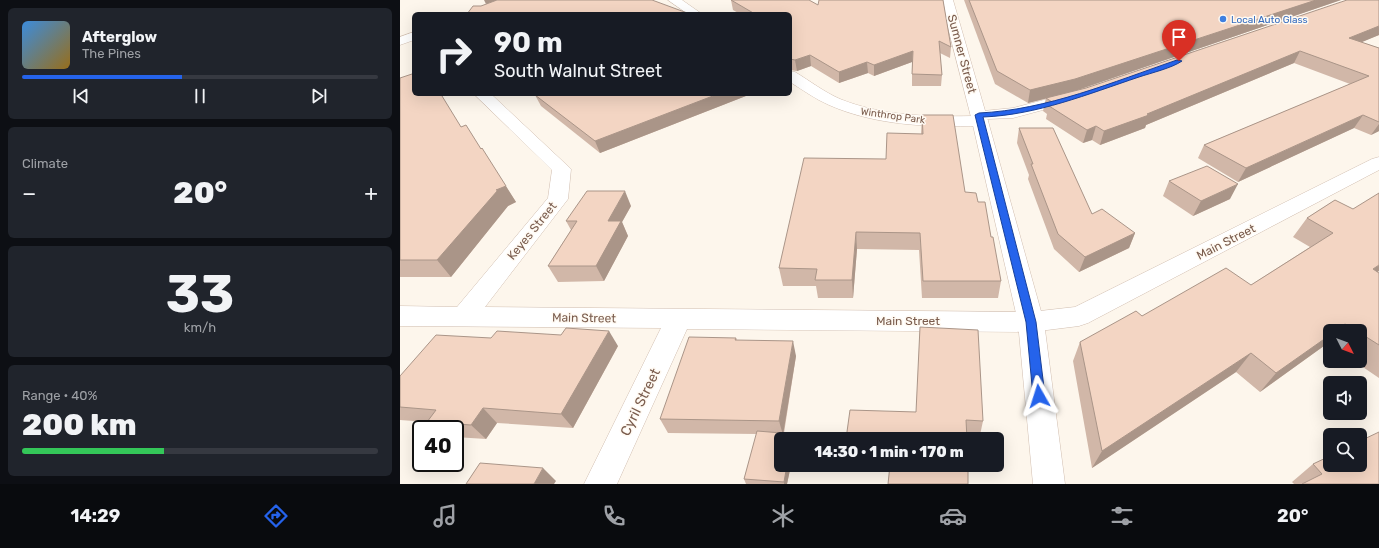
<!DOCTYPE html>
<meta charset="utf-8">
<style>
:root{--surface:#171b24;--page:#20242c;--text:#f1f3f6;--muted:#9ea1a6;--line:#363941;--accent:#2563eb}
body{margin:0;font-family:Rubik,sans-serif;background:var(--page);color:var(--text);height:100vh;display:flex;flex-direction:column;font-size:15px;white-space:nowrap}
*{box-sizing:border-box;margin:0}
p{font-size:13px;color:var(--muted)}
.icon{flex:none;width:22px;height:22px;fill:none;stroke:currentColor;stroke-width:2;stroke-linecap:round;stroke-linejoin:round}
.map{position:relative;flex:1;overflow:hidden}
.drawer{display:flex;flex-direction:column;gap:8px;padding:8px;background:#0d0f14;width:400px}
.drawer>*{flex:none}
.banner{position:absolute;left:12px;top:12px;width:380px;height:84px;border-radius:6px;box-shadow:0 4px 16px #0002;background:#171b24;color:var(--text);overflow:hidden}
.needle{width:26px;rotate:132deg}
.controls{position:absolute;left:923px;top:324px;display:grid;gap:8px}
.controls a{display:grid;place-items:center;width:44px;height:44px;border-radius:6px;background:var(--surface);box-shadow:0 4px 16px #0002;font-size:20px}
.speed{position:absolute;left:12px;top:420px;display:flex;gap:8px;font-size:20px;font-weight:700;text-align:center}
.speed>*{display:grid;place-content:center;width:52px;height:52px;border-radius:50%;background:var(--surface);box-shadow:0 4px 16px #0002;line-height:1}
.speed .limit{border:2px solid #111;border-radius:6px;background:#fff;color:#111}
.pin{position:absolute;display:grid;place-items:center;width:34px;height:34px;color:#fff;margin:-41px -17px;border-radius:50% 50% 50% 0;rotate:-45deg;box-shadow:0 0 4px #0007}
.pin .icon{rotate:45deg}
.me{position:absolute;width:44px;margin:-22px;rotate:354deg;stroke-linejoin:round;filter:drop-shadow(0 0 3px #0008)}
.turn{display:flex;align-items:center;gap:14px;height:84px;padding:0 16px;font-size:18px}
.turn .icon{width:52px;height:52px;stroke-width:2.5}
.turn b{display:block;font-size:28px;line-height:34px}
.big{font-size:30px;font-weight:800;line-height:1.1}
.drawer .tile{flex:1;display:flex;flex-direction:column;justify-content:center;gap:6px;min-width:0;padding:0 14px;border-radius:6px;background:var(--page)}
.drawer .dial{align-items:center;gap:0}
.dial b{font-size:52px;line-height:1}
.song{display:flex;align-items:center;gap:12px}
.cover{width:48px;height:48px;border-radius:6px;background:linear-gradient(135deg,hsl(210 70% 55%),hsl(40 70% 35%))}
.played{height:4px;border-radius:2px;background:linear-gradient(90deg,var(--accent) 45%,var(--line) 45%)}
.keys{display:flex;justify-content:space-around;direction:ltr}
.heat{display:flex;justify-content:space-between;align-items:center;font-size:22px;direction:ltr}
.charge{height:6px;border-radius:3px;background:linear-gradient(90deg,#34c759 40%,var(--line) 0)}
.trip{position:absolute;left:374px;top:432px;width:230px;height:40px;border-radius:6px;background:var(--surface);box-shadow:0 4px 16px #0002;font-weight:800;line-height:40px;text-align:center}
.tabs{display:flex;height:64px;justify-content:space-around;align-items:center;background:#090b0e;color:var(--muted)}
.tabs .icon{width:28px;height:28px}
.tabs .selected{color:var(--accent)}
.tabs b{font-size:18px;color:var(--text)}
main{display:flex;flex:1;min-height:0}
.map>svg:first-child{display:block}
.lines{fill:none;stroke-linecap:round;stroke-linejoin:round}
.minor-casing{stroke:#d1beb0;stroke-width:1}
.tertiary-casing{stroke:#d1beb0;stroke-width:1}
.minor{fill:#fff;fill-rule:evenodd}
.tertiary{fill:#fff;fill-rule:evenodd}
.wall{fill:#d1b7a8}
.shaded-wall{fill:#aa9588}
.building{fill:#f3d5c3;stroke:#aa9588}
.route{fill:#2563eb;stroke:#184099}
.shop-dot{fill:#3f7fe0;stroke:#fffaf3;stroke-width:1.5}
.labels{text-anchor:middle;stroke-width:3;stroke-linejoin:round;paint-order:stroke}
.far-shop-label{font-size:10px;fill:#366cbe;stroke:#fffaf3;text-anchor:start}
.far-street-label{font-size:10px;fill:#7a5c4d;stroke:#fffaf3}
.street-label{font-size:12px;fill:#7a5c4d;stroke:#fffaf3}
.near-street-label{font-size:14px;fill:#7a5c4d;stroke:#fffaf3}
</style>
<main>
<section class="drawer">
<div class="tile">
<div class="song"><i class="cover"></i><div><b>Afterglow</b><p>The Pines</p></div></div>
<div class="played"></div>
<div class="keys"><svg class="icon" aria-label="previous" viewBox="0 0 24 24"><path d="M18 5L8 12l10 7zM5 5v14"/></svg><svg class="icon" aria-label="pause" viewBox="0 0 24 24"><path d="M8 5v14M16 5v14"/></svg><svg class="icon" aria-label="next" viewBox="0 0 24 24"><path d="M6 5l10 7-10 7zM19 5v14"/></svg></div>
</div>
<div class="tile"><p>Climate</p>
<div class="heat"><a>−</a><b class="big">20°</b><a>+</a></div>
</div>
<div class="tile dial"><b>33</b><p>km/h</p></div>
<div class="tile"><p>Range · 40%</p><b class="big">200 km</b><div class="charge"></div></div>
</section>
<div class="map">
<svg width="979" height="484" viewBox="0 0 979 484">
<rect width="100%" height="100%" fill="#fdf6ec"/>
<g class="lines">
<g class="minor-casing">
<g id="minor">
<polygon points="268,0 282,0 302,14 288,14"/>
<path d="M390 71 395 72C410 81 424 92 440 99 482 116 528 117 572 116L573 112 613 108 674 92 680 94 682 97 680 100 613 118 587 119 588 121 586 125 580 126C529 127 477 126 429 105 415 99 403 90 390 82Z"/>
<polygon points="74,94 91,94 171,169 168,199 85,307 631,312 675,307 972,159 979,157 979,170 688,323 679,326 631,332 287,329 217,484 184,484 261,328 0,326 0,306 57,307 148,198 152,170"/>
</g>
</g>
<g class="tertiary-casing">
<g id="tertiary">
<polygon points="541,0 553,0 588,121 644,322 665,484 633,484 618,322 572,121"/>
<polygon points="14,32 14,40 0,45 0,37"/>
</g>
</g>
<use href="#minor" class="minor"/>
<use href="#tertiary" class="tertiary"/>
</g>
<g class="wall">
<polygon points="331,0 418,5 543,0 551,47 550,58 540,53 542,75 541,86 512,86 512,62 474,76 468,73 439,83 411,66 397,71 390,70 390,14 340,14 333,10"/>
<polygon points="564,0 941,0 672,92 628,103 595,84"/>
<polygon points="979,0 979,35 961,42 979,48 979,131 971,135 954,128 838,182 798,158 804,145 950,84 894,63 746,125 745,128 700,145 692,140 683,143 646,119 647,114 643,111 646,98 686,88"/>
<polygon points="0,78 61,127 81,149 116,202 108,206 51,277 0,277"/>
<polygon points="136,94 351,94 200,153 141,106 135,95"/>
<polygon points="522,115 565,192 578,202 591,237 601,281 598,298 522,298 519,250 457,249 453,298 418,298 416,286 383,286 379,268 486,159 521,134"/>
<polygon points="619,128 692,214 735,233 729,248 679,272 654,249 628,179 629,175 617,143"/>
<polygon points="769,181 830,199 793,216 763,196"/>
<polygon points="935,200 978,272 979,273 979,378 954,361 960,361 960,331 930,331 930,345 928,343 860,392 836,372 692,468 673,361 680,342 742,316 851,285 910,247 893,237 907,218"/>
<polygon points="231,206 222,222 228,236 204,281 158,282 148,266 171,230 166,221"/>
<polygon points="91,338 218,346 173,428 97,423 86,439 55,437 55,429 36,429 28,422 0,420 0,376"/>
<polygon points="336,338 337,340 396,356 384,433 394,434 396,439 381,465 391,465 387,484 346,484 344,479 357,434 268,433 260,419"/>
<polygon points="450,410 583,421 580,435 567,434"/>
<polygon points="913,464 979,484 894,484 892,482"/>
</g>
<g class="shaded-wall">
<polygon points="84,0 98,0 86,4"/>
<polygon points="916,0 941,0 672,92 628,103 630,90"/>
<polygon points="979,26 979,35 943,50 949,38"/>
<polygon points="513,51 512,62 474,76 474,65"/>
<polygon points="900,51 894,63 746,125 745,128 700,145 704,131"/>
<polygon points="410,55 411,66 397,71 395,60"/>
<polygon points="467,62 468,73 439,83 439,72"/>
<polygon points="318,94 351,94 200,153 195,141"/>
<polygon points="963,115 954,128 838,182 846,168"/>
<polygon points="979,124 979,131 971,135"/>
<polygon points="696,126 692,140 683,143 687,130"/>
<polygon points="838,184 830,199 793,216 801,201"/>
<polygon points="106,186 116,202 108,206 51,277 37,260 96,190"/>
<polygon points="225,191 231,206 222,222 228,236 204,281 196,266 208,221"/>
<polygon points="456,232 457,249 453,298 452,280"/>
<polygon points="735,233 729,248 679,272 685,257"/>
<polygon points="979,265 979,271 956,289 973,269"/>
<polygon points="945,324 939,331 935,331"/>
<polygon points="209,331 218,346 173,428 161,414"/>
<polygon points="930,335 930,340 928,343 860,392 876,373"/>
<polygon points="393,341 396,356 383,435 379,421"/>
<polygon points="851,353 836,372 692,468 702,451"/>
<polygon points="83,408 97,423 86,439 71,425"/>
<polygon points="394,434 396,439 393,439"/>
<polygon points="387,465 391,465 387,484 384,484 384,482"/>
<polygon points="143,468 156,481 154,484 134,484"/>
</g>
<g class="building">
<polygon points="97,0 252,0 290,14 67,14 73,6 81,6"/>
<polygon points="331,0 409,0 418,5 419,0 543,0 551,47 539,41 542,75 512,74 513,51 474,65 467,62 439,72 410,55 395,60 390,59 390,14 355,14"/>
<polygon points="569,0 916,0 675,79 630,90 597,71"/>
<polygon points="947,0 979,0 979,26 949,38 979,48 979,122 963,115 846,168 804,145 969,76 900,51 747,114 749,115 704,131 696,126 687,130 649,106 655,104 646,98 686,88"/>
<polygon points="12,74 14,76 14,94 40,94 42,96 61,127 66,125 81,149 82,148 106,186 96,190 98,190 37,260 0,260 0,78"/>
<polygon points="136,94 318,94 195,141 135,95"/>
<polygon points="522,115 553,115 565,192 576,193 578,202 585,202 591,237 593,237 601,281 523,281 520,233 456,232 452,280 415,280 417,269 379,268 404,158 486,159 487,133 523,134"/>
<polygon points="619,128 653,128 692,214 702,209 735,233 685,257 658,234 631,164 633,164"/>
<polygon points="807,166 838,184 801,201 769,181"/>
<polygon points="187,191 225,191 208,221 221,221 196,266 148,266 177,221 166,221"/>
<polygon points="979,193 979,265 973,269 979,273 979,345 960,333 960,331 956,331 945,324 935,331 930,331 930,335 876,373 851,353 702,451 680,342 736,311 742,316 826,268 851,285 933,233 907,218 935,200 953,209"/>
<polygon points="520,327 578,330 583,421 566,420 567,439 446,439 450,410 516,412"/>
<polygon points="166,328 209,331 161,414 83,408 71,425 27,422 36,410 0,407 0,376 36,335 91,338 97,331 161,335"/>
<polygon points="289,337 336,338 335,340 393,341 379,421 260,419"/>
<polygon points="357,431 394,434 393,439 381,439 381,465 387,465 384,482 344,479"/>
<polygon points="979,432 979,484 902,484 922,474 913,464 930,456 930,465 960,465 960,441"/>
<polygon points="80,463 143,468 134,484 66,484"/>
<polygon points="490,465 568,465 568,484 488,484"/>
</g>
<path class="route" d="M777 60 782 61C772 68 751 73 739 77 688 94 637 115 583 117L636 322 645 396 643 399 639 401 635 399 633 396 626 322 575 115 579 113C647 110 713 82 777 60Z"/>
<circle class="shop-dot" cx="823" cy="19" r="4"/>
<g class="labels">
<g class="far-shop-label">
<text x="831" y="23">Local Auto Glass</text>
</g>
<g class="far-street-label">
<text transform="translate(493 115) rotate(8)" y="4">Winthrop Park</text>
</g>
<g class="street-label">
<text transform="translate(562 54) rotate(75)" y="4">Sumner Street</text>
<text transform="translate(132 231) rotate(-51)" y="4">Keyes Street</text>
<text transform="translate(826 242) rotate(-27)" y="4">Main Street</text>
<text transform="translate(184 318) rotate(1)" y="4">Main Street</text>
<text x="508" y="325">Main Street</text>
</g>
<g class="near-street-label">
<text transform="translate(240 402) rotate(-64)" y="5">Cyril Street</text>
</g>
</g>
</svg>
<div class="controls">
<a><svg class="needle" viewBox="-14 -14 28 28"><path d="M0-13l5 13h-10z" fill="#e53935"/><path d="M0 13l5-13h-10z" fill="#9ea1a6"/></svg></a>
<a><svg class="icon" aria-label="sound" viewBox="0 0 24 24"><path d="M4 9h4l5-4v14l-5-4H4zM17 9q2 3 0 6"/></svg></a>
<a><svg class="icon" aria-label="search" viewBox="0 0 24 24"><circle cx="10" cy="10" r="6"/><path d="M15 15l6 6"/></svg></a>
</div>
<div class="speed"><div class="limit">40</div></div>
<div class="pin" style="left:779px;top:61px;background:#d93025"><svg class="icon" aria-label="arrive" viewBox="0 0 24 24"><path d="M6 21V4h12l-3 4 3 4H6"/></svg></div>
<svg class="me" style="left:639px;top:396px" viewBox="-20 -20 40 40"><path d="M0-17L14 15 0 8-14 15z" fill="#2563eb" stroke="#fff" stroke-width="4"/></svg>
<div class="trip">14:30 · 1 min · 170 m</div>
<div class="banner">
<div class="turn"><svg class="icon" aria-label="right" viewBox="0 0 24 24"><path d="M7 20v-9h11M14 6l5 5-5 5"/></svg><div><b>90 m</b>South Walnut Street</div></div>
</div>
</div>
</main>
<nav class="tabs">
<b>14:29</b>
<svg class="icon selected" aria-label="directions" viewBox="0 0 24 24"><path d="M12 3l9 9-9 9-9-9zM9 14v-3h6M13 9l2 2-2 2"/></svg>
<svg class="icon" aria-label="music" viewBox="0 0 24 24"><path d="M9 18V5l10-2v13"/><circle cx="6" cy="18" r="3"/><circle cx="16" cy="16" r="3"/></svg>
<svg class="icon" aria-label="phone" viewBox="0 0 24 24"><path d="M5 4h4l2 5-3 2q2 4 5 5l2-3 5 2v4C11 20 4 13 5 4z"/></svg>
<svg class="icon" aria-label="climate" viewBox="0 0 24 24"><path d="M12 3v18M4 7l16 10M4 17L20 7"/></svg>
<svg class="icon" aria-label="car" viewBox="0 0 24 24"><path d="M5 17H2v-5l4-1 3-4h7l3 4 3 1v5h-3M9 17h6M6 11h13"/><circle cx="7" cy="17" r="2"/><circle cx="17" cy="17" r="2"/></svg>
<svg class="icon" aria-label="filters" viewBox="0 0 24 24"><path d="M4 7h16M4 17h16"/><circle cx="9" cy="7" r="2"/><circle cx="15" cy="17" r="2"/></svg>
<b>20°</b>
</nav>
